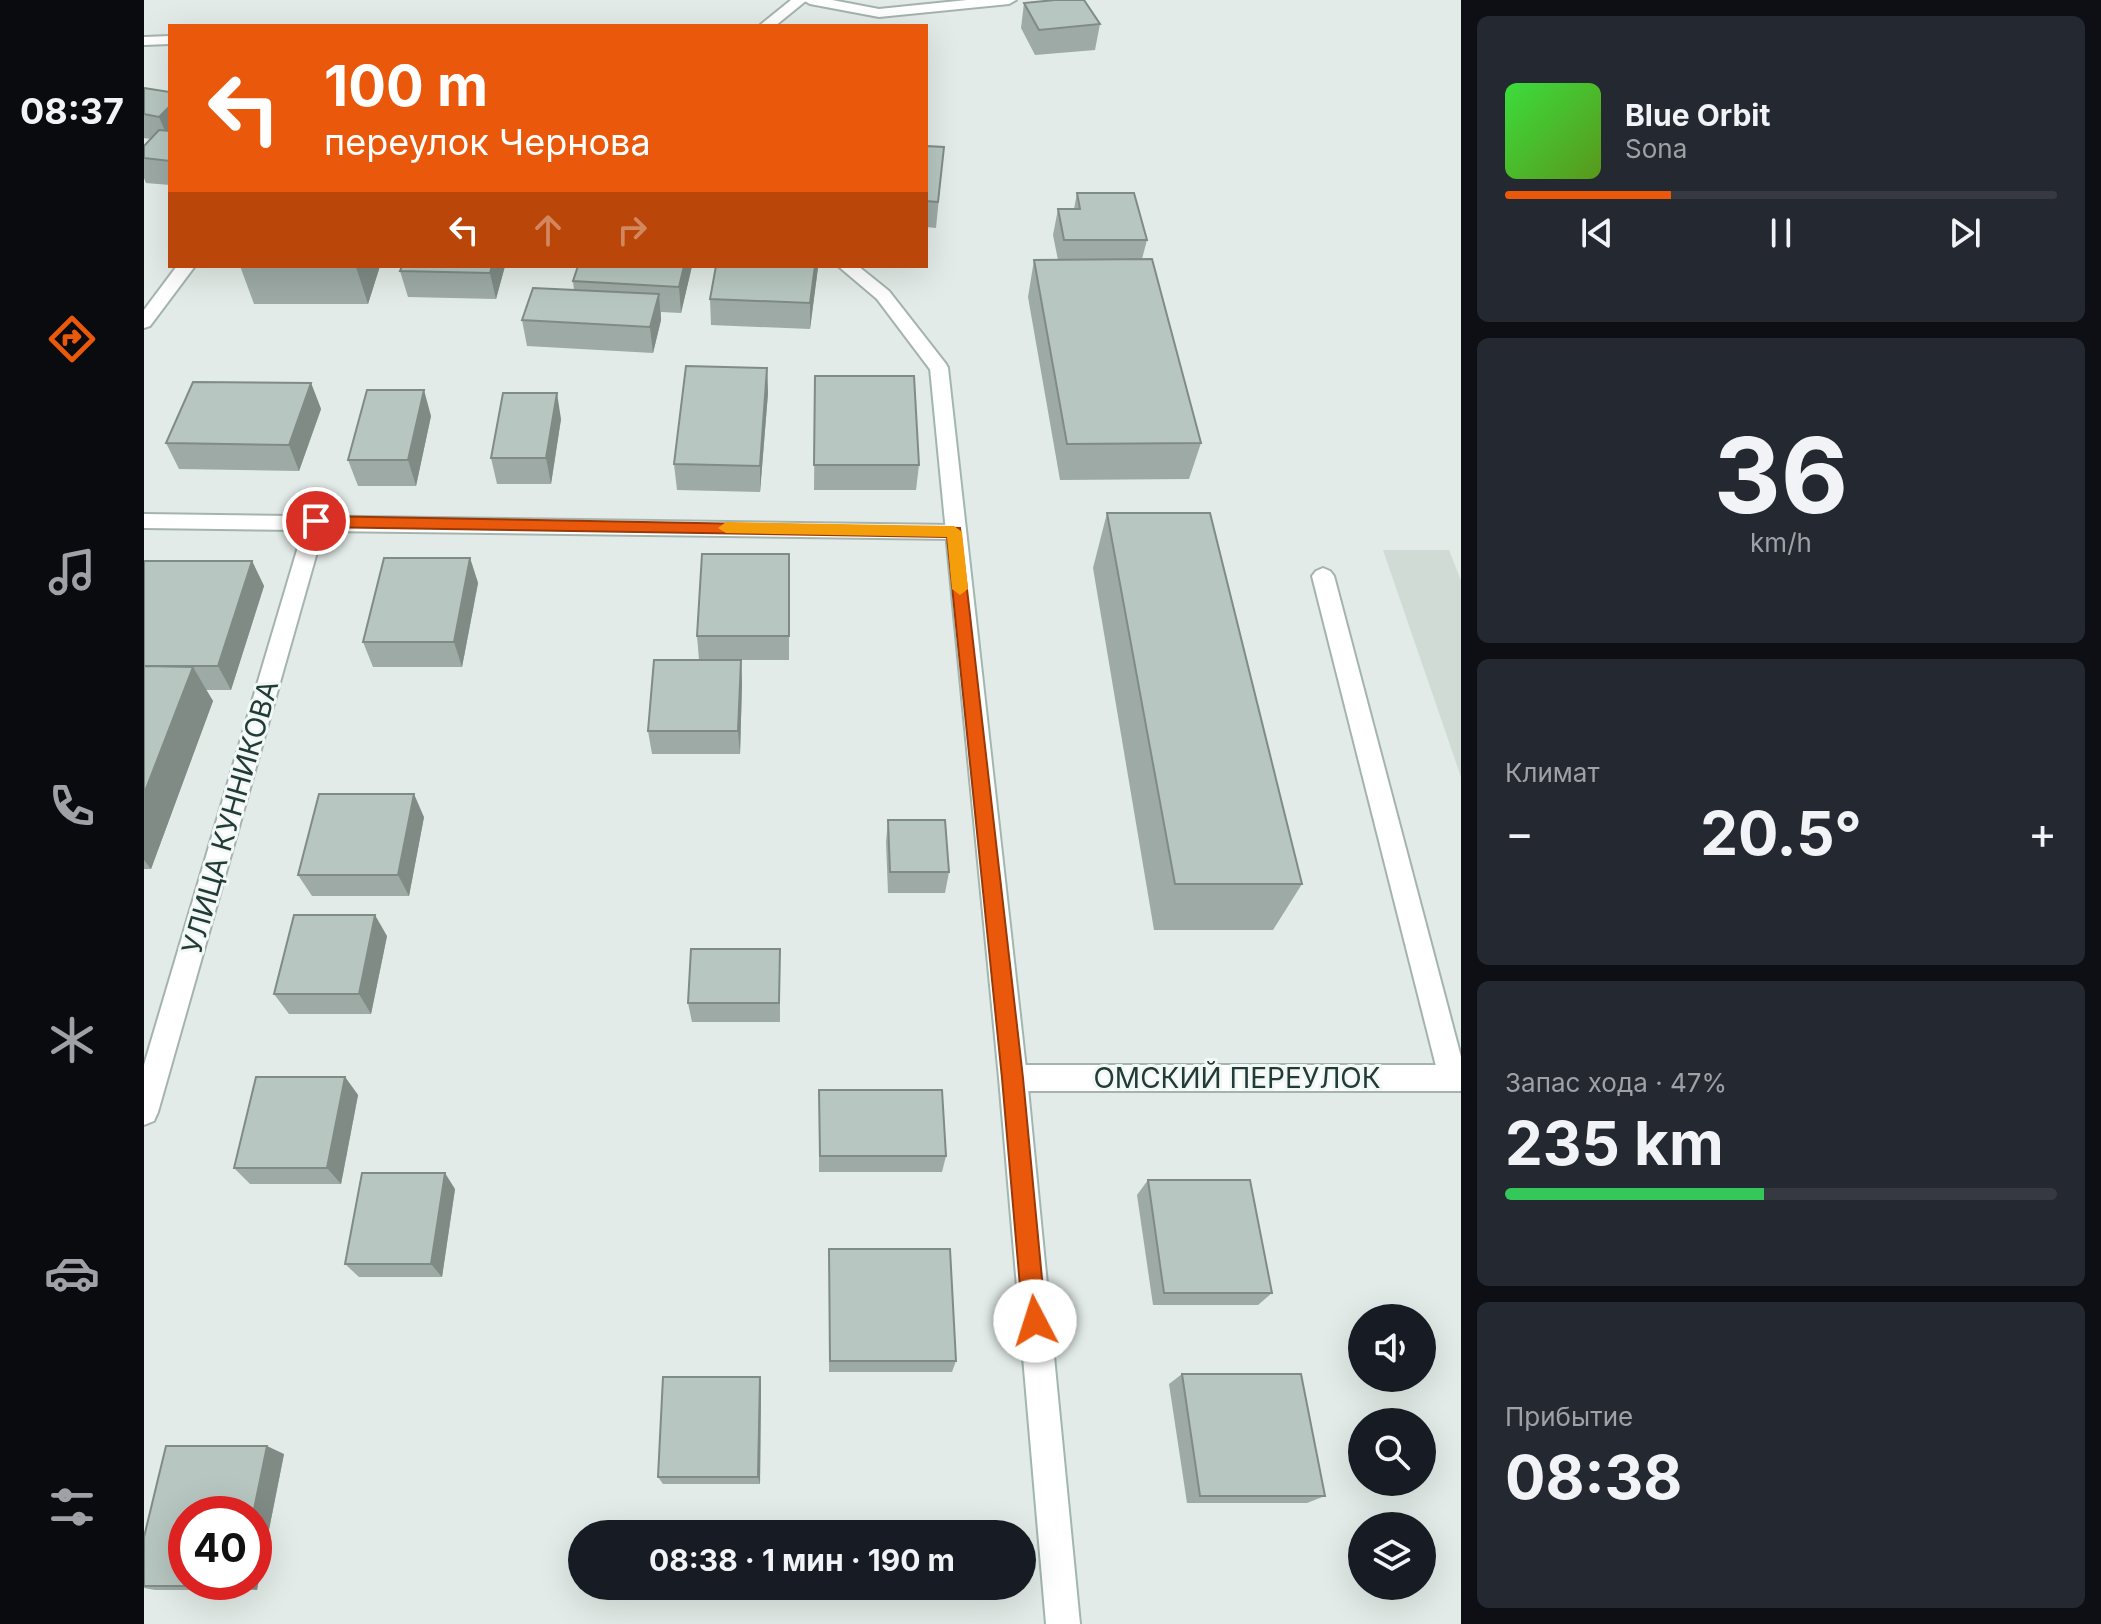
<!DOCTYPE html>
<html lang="ru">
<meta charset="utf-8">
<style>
:root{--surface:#171b24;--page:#242831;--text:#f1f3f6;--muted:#9ea1a6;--line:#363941;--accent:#ea580c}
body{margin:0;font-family:Inter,sans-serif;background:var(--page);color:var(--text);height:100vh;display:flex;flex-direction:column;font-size:30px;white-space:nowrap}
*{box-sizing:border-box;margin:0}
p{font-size:26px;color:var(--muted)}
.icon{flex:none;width:44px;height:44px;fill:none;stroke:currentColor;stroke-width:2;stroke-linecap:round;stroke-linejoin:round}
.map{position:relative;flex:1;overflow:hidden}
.drawer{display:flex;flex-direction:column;gap:16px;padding:16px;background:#0d0f14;width:640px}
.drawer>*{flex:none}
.top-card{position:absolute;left:24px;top:24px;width:760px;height:244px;border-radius:0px;box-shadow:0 8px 32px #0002;background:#ea580c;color:#fff;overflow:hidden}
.tools{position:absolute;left:1204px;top:1304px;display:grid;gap:16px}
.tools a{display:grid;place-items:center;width:88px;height:88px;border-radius:50%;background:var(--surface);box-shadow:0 8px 32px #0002;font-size:40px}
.speed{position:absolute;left:24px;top:1496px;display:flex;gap:16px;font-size:40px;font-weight:700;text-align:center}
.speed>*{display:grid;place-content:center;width:104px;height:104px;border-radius:50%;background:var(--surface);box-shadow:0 8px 32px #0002;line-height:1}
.speed .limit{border:12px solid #d22;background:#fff;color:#111}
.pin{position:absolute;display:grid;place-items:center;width:68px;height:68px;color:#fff;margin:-34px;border:4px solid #fff;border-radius:50%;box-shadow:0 2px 8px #0007}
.me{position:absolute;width:88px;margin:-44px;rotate:355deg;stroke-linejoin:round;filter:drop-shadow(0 0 6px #0008)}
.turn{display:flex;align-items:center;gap:28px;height:168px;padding:0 24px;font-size:36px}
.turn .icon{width:104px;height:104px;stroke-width:2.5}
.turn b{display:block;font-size:56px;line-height:68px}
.lanes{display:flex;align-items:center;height:76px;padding:0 24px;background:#0003;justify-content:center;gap:40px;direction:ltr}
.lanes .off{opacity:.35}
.big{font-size:60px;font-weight:700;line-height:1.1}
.drawer .widget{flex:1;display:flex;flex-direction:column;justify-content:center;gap:12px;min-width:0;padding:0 28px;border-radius:12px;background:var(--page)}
.drawer .dial{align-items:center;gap:0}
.dial b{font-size:104px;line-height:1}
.song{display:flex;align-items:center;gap:24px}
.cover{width:96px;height:96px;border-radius:12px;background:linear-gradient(135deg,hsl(120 70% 55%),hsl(90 70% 35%))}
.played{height:8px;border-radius:4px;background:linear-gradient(90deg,var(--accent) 30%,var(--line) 30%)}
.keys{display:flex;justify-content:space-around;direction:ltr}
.heat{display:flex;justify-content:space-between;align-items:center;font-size:44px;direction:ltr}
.charge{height:12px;border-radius:6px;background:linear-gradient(90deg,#34c759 47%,var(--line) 0)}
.trip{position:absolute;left:424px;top:1520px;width:468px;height:80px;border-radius:40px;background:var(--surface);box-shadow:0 8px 32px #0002;font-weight:700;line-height:80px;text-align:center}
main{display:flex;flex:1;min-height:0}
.dock{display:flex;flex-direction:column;width:144px;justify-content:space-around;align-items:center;background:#090b0e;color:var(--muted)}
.dock .icon{width:56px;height:56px}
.dock .selected{color:var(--accent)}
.dock b{font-size:36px;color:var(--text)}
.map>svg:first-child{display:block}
.built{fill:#d0dbd6}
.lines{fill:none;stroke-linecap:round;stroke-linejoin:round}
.lane-casing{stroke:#a5b3ae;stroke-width:4}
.street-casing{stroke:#a5b3ae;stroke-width:4}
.secondary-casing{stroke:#a1b6b0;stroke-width:4}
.lane{fill:#fff;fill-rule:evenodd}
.street{fill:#fff;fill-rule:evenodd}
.secondary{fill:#fff;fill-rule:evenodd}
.wall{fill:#9daaa5}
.shaded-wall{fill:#808b86}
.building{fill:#b7c6c0;stroke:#808b86;stroke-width:2}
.route{fill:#ea580c;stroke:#983908;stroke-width:2}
.slow{fill:#f59e0b}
.labels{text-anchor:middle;stroke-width:6;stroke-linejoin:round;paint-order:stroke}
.street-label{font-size:28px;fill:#233b36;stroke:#f2f8f5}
</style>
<main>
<nav class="dock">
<b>08:37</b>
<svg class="icon selected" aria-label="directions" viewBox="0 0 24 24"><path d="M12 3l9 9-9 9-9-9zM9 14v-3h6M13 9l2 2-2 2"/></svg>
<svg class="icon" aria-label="music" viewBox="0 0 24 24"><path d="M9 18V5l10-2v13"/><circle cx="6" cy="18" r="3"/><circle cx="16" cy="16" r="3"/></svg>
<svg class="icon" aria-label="phone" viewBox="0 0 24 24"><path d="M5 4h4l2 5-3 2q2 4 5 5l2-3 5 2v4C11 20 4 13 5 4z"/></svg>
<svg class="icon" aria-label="climate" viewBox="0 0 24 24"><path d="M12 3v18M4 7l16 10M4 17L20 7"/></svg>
<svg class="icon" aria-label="car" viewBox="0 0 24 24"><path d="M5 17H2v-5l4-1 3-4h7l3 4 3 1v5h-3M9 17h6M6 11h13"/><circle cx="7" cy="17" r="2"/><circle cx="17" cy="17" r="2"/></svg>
<svg class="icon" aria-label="filters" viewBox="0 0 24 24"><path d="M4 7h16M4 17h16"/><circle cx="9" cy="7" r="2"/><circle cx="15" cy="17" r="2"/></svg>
</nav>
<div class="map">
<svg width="1317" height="1624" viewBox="0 0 1317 1624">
<rect width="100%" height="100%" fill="#e2ebe7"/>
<polygon class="built" points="1239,550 1305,550 1317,581 1317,777"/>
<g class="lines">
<g class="lane-casing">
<g id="lane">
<polygon points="659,0 688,0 735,9 823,0 872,0 865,4 735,17 666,4"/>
<polygon points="33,266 51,266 6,326 0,328 0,310"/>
<polygon points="1179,568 1186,571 1190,576 1317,1057 1317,1088 1309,1091 1299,1087 1295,1078 1168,576 1172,571"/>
</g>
</g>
<g class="street-casing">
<g id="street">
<polygon points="647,0 663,0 631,26 615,26"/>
<polygon points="26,36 26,44 0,45 0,37"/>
<polygon points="694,266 714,266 745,291 802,364 804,368 802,372 788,372 733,299"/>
<polygon points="0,514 810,525 817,527 820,532 817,537 810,539 179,531 14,1112 10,1121 0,1125 0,1065 159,530 0,528"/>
<polygon points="869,1065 1317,1065 1317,1091 869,1091 859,1087 855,1078 859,1069"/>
</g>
</g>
<g class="secondary-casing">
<polygon id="secondary" points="795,362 804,368 883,1078 936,1624 902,1624 855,1078 786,368"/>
</g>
<use href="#lane" class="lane"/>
<use href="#street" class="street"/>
<use href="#secondary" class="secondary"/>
</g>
<g class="wall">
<polygon points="880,3 956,24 951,50 891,55 877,28"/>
<polygon points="0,88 26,92 26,185 2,183 0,178 0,146 6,139 0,138"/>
<polygon points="782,146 800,147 792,228 782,227"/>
<polygon points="933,193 1003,240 998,259 1057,443 1045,479 916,480 884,297 890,260 914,260 909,235 914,209 930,209"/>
<polygon points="96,266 236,266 224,304 110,304"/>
<polygon points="258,266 361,266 352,299 264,297 256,271"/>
<polygon points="434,266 548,266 537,313 517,312 517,320 509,353 383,346 378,320 430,290 429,281"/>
<polygon points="572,266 674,266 666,329 567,325 566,299"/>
<polygon points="623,368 624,393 616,492 533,490 530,464"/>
<polygon points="671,376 775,465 772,490 670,490"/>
<polygon points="167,383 177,409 155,471 35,469 22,443"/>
<polygon points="287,416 272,486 214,486 204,460"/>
<polygon points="417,419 407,484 353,484 347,458"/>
<polygon points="963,513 1158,884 1129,930 1010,930 949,568"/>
<polygon points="645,554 645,660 597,660 598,684 596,754 508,754 504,731 555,660 553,636"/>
<polygon points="326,558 334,583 318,667 229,667 219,642"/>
<polygon points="0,561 108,561 120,586 87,690 62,690 69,701 7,869 0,869"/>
<polygon points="280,817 265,896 168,896 154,875"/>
<polygon points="744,820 805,872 801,893 744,893 742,842"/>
<polygon points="243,936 227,1014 145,1014 130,994"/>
<polygon points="636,969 636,1022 548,1022 544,1003"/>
<polygon points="201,1077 214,1095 197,1184 106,1184 90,1168"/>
<polygon points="675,1090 802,1156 798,1172 675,1172"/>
<polygon points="1004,1180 1128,1293 1114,1305 1009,1305 993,1195"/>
<polygon points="311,1189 298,1277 215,1277 201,1264"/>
<polygon points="685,1249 812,1361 808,1372 685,1372"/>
<polygon points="1038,1374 1181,1496 1163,1503 1043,1503 1025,1384"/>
<polygon points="616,1377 617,1387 616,1484 519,1484 514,1477"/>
<polygon points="140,1454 113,1590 11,1590 0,1588 0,1537"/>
</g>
<g class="shaded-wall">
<polygon points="26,106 26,142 15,117"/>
<polygon points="213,266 236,266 224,304 212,267"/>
<polygon points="348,266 361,266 352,299 346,273"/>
<polygon points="540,266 548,266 537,313 535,287"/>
<polygon points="671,266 674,266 674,268 666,329 666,303"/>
<polygon points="515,294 517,320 509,353 506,327"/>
<polygon points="623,368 624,393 616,492 616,466"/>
<polygon points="167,383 177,409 155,471 145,445"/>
<polygon points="280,390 287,416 272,486 264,460"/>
<polygon points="413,393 417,419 407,484 402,458"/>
<polygon points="326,558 334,583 318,667 310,642"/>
<polygon points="108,561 120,586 87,690 74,666"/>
<polygon points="597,660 598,684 596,754 594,731"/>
<polygon points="49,667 69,701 7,869 0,860 0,794"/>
<polygon points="270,794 280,817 265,896 254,875"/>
<polygon points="231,915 243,936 227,1014 215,994"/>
<polygon points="201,1077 214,1095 197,1184 183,1168"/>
<polygon points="301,1173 311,1189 298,1277 287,1264"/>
<polygon points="616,1377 617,1387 616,1484 614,1477"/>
<polygon points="123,1446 140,1454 113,1590 94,1586 95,1582 110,1582 110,1514 109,1514"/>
</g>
<g class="building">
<polygon points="911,0 940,0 956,24 895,30 880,3"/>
<polygon points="0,88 26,92 26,106 15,117 0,114"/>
<polygon points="15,130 26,131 26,161 0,158 0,146"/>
<polygon points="782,146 800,147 794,202 782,201"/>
<polygon points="933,193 990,193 1003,240 920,240 914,209 936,209"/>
<polygon points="1008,259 1057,443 923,444 890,260"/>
<polygon points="96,266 213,266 212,267"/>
<polygon points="258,266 348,266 346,273 256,271"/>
<polygon points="434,266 540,266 535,287 429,281"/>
<polygon points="572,266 671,266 666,303 566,299"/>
<polygon points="389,288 515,294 506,327 378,320"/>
<polygon points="542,366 623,368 616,466 530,464"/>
<polygon points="671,376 770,376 775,465 670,465"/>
<polygon points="49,382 167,383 145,445 22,443"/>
<polygon points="223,390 280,390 264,460 204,460"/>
<polygon points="359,393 413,393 402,458 347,458"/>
<polygon points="963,513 1066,513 1158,884 1031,884"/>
<polygon points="558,554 645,554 645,636 553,636"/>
<polygon points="240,558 326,558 310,642 219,642"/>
<polygon points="0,561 108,561 74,666 0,666"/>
<polygon points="510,660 597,660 594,731 504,731"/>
<polygon points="0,666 49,667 0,794"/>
<polygon points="175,794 270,794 254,875 154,875"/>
<polygon points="744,820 801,820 805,872 746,872"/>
<polygon points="150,915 231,915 215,994 130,994"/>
<polygon points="547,949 636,949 635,1003 544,1003"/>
<polygon points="112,1077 201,1077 183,1168 90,1168"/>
<polygon points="675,1090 798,1090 802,1156 676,1156"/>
<polygon points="218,1173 301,1173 287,1264 201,1264"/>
<polygon points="1004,1180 1106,1180 1128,1293 1020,1293"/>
<polygon points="685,1249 806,1249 812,1361 686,1361"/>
<polygon points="1038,1374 1157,1374 1181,1496 1056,1496"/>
<polygon points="519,1377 616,1377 614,1477 514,1477"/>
<polygon points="22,1446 123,1446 109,1514 42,1514 42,1582 95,1582 94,1586 0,1586 0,1537"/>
</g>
<polygon class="route" points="172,516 816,528 879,1078 902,1321 899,1329 891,1332 883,1329 879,1321 858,1078 803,537 172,527 164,521"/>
<polygon class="slow" points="582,522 810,526 818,532 824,589 816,595 808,589 803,537 582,533 574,528"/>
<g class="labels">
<g class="street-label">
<text transform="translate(86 817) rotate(-74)" y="10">УЛИЦА КУННИКОВА</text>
<text x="1093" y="1088">ОМСКИЙ ПЕРЕУЛОК</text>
</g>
</g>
</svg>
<div class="tools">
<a><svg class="icon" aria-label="sound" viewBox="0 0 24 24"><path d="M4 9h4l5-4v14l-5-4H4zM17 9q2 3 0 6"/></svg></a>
<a><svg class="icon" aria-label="search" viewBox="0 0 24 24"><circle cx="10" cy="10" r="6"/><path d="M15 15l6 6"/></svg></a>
<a><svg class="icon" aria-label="layers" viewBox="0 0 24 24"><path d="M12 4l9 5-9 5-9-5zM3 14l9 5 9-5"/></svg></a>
</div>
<div class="speed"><div class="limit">40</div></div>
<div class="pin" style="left:172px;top:521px;background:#d93025"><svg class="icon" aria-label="arrive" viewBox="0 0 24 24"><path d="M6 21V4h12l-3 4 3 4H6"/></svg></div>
<svg class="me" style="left:891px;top:1321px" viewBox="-20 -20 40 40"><circle r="19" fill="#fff"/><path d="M0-13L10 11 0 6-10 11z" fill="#ea580c"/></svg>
<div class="trip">08:38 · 1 мин · 190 m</div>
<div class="top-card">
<div class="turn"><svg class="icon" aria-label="left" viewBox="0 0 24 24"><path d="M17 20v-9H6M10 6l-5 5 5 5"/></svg><div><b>100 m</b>переулок Чернова</div></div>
<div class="lanes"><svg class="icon" aria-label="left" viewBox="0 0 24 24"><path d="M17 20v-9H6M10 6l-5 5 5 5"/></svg><svg class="icon off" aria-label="ahead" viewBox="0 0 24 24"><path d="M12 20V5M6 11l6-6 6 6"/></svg><svg class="icon off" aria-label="right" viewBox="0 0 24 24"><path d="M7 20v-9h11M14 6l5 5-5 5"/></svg></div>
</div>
</div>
<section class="drawer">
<div class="widget">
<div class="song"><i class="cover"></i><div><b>Blue Orbit</b><p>Sona</p></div></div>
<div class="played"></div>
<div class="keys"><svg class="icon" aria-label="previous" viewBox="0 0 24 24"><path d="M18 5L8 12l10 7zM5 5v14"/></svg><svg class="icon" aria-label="pause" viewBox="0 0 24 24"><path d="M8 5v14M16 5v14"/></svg><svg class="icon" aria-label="next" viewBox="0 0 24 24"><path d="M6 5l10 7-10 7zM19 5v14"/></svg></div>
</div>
<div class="widget dial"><b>36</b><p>km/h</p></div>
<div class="widget"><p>Климат</p>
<div class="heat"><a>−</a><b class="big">20.5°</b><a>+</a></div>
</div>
<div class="widget"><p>Запас хода · 47%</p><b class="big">235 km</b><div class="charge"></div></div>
<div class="widget"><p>Прибытие</p><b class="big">08:38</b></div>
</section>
</main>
